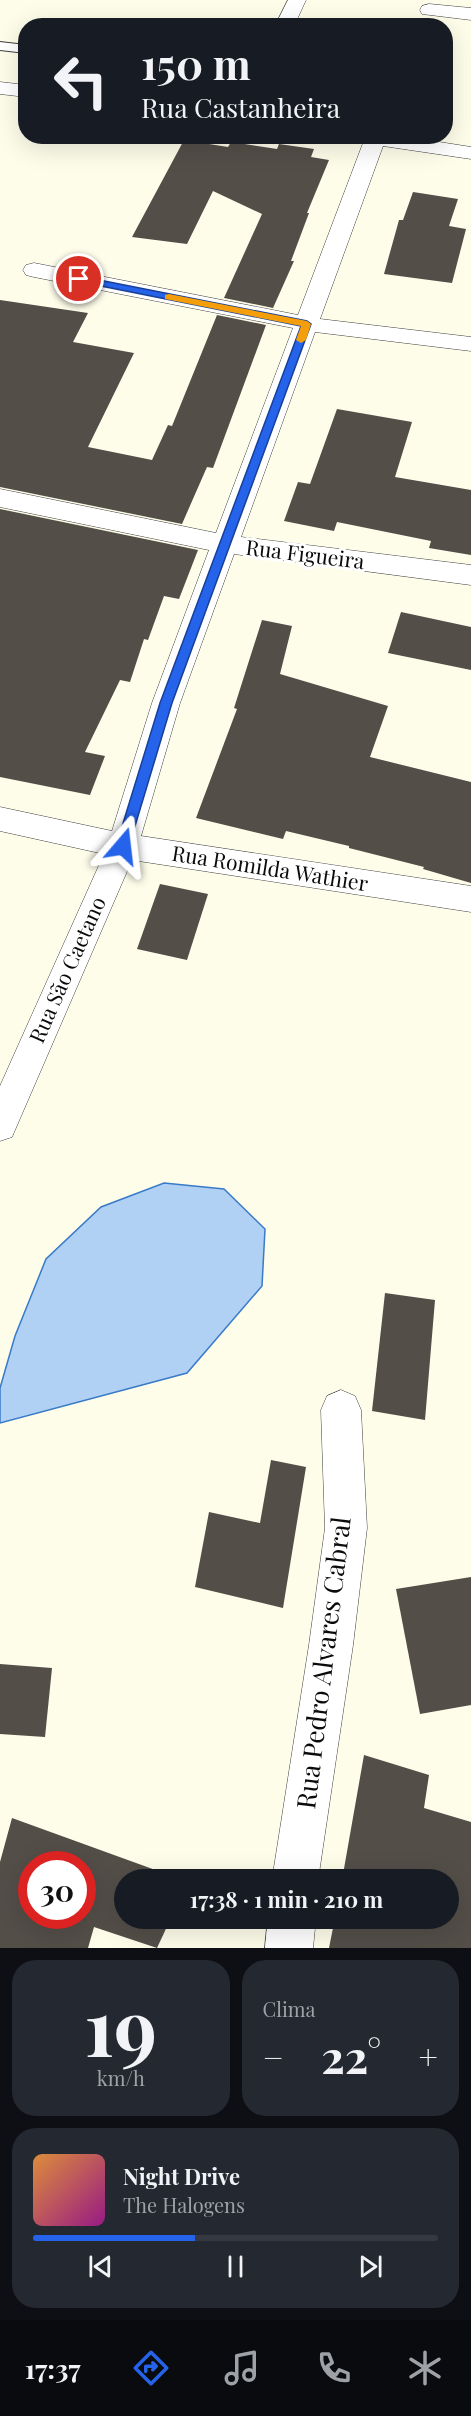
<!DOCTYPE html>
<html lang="pt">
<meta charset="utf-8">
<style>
:root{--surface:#171b24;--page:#242831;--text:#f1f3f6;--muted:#9ea1a6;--line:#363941;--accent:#2563eb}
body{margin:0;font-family:"Playfair Display",serif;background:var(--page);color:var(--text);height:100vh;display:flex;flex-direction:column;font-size:22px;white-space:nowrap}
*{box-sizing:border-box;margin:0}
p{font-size:20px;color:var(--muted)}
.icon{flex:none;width:33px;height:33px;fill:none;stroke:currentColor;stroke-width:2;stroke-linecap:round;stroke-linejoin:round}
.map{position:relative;height:1948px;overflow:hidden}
.sheet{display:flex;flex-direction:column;gap:12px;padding:12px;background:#0d0f14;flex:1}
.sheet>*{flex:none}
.banner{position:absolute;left:18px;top:18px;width:435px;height:126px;border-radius:24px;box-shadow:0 6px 24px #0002;background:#171b24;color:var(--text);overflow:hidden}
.speed{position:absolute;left:18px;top:1851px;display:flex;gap:12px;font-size:30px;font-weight:700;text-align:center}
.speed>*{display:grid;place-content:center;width:78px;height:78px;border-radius:50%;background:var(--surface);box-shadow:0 6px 24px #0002;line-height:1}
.speed .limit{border:9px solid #d22;background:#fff;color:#111}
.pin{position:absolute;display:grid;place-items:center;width:51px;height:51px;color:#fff;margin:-26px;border:3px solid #fff;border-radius:50%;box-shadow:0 2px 6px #0007}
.me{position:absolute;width:66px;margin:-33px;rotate:17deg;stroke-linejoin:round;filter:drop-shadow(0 0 4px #0008)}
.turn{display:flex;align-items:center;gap:21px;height:126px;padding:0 24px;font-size:27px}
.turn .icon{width:78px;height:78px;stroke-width:2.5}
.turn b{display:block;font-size:42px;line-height:51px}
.big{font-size:45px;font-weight:700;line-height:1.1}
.sheet .tile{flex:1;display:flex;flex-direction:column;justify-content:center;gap:9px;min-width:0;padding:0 21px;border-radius:24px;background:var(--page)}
.sheet .dial{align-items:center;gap:0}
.dial b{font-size:78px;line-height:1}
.song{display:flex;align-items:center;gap:18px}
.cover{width:72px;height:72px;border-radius:9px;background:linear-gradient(135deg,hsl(30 70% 55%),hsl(310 70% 35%))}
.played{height:6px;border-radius:3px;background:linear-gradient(90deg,var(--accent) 40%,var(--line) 40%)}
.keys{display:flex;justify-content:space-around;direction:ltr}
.heat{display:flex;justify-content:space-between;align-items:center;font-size:33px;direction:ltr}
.sheet .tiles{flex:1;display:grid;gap:12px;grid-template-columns:1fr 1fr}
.tile:last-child{grid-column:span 2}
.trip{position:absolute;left:114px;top:1869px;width:345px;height:60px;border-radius:30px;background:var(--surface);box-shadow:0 6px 24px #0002;font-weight:700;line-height:60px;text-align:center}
.dock{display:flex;height:96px;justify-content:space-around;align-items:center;background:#090b0e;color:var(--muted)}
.dock .icon{width:42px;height:42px}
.dock .selected{color:var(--accent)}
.dock b{font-size:27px;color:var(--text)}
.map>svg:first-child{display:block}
.water{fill:#b0d0f4;stroke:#397ac9;stroke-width:1.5}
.building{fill:#534e48;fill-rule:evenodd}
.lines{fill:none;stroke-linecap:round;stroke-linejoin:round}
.lane-casing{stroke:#3e3e3e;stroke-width:2}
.street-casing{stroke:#3e3e3e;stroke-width:1}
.lane{fill:#fff;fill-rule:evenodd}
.street{fill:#fff;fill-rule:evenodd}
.route{fill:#2563eb;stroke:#184099;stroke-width:1.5}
.slow{fill:#f59e0b}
.labels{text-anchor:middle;stroke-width:6;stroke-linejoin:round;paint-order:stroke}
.street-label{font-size:21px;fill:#0b0b0b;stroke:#fff}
.near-street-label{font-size:26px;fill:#0b0b0b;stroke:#fff}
</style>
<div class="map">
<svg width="471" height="1948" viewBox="0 0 471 1948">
<rect width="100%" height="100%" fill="#fefdea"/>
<polygon class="water" points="164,1183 224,1189 265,1229 262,1286 187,1373 0,1423 0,1388 15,1336 46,1259 101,1207"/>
<g class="building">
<polygon points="184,140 228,147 231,142 277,149 279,144 314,149 311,157 329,160 307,213 309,213 291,261 294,261 273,308 224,298 262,214 213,191 187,244 132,237"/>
<polygon points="413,192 458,199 449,226 466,229 452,283 384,274 399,220 403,220"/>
<polygon points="0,300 88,313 73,342 134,353 88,447 152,460 168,425 172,426 217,315 266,325 213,468 207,467 182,524 0,487"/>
<polygon points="337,409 412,422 395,477 471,490 471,555 429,548 431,541 337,522 334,531 284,521 298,482 310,484"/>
<polygon points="0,509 198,550 179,599 164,596 148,640 144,639 130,682 120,680 85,752 105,756 90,795 0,777"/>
<polygon points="401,612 471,627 471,670 388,653"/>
<polygon points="262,620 292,626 280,674 388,706 370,757 471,782 471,883 423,869 424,867 349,848 349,846 286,831 283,839 196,818 237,709 234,708"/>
<polygon points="160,884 208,894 187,960 137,949"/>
<polygon points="385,1293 435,1300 425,1420 372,1411"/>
<polygon points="271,1460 306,1467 283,1608 195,1587 209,1512 260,1523"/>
<polygon points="471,1577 471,1705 420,1714 396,1589"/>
<polygon points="0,1664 52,1668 45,1737 0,1734"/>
<polygon points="364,1755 429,1775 424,1808 471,1822 471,1948 329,1948 335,1918 448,1918 448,1880 342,1880"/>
<path d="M12 1818 183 1880H124V1918H171L157 1948 94 1927 88 1948H0V1862ZM32 1864H82V1916H32Z"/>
</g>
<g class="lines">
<g class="lane-casing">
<polygon id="lane" points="0,42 26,45 26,53 0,50"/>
</g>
<g class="street-casing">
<g id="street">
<polygon points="288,0 306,0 294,26 275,26"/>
<polygon points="429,4 471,8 471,20 422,14 420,10 422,6"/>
<polygon points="0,82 26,85 26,97 0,94"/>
<polygon points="346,136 401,136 471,147 471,159 383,146 320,319 471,337 471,351 315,332 241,537 471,565 471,585 234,554 180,703 141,836 471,886 471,912 132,860 12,1137 0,1141 0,1086 104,854 0,831 0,807 112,831 152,703 209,550 0,507 0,489 216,533 293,328 34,277 26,275 23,270 26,265 34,263 298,315 363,143 349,140"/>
<polygon points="341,1390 355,1396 361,1410 367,1528 353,1645 318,1880 272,1880 309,1645 325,1528 321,1410 327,1396"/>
<polygon points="268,1918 316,1918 313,1948 265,1948"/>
</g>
</g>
<use href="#lane" class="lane"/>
<use href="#street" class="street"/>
</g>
<polygon class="route" points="79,276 307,321 311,324 172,703 129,846 123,852 116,846 160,703 301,326 76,281 75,279"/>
<polygon class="slow" points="169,294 307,321 311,324 306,340 301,343 296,340 301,326 165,299 165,295"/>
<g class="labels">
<g class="street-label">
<text transform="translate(305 555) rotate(7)" y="7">Rua Figueira</text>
<text transform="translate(270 869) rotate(9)" y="7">Rua Romilda Wathier</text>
<text transform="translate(68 970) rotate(-66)" y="7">Rua São Caetano</text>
</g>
<g class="near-street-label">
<text transform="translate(324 1663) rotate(-83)" y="9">Rua Pedro Alvares Cabral</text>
</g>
</g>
</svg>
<div class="speed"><div class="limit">30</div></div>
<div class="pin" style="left:79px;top:279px;background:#d93025"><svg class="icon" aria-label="arrive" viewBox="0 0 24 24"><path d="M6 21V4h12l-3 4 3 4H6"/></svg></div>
<svg class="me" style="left:123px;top:846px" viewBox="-20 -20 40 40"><path d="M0-17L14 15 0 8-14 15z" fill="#2563eb" stroke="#fff" stroke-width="4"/></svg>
<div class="trip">17:38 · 1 min · 210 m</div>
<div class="banner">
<div class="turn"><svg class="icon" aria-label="left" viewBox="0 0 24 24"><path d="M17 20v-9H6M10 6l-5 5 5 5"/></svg><div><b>150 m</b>Rua Castanheira</div></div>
</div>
</div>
<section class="sheet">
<div class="tiles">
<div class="tile dial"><b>19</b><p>km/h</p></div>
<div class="tile"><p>Clima</p>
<div class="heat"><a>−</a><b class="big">22°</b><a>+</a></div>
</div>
<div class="tile">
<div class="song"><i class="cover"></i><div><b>Night Drive</b><p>The Halogens</p></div></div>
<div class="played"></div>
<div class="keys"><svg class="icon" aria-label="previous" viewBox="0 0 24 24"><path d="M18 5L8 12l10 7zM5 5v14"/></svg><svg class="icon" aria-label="pause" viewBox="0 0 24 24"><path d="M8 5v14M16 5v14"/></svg><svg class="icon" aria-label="next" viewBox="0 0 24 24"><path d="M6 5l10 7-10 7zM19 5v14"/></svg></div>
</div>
</div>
</section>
<nav class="dock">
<b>17:37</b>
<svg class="icon selected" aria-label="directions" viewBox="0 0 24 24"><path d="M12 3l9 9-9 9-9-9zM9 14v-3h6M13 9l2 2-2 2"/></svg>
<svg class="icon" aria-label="music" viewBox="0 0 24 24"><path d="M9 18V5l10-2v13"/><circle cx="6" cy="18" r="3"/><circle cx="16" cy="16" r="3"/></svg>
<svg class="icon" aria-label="phone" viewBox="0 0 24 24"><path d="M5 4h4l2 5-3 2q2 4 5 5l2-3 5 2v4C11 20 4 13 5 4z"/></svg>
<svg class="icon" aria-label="climate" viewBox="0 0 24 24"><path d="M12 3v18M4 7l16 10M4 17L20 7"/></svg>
</nav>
